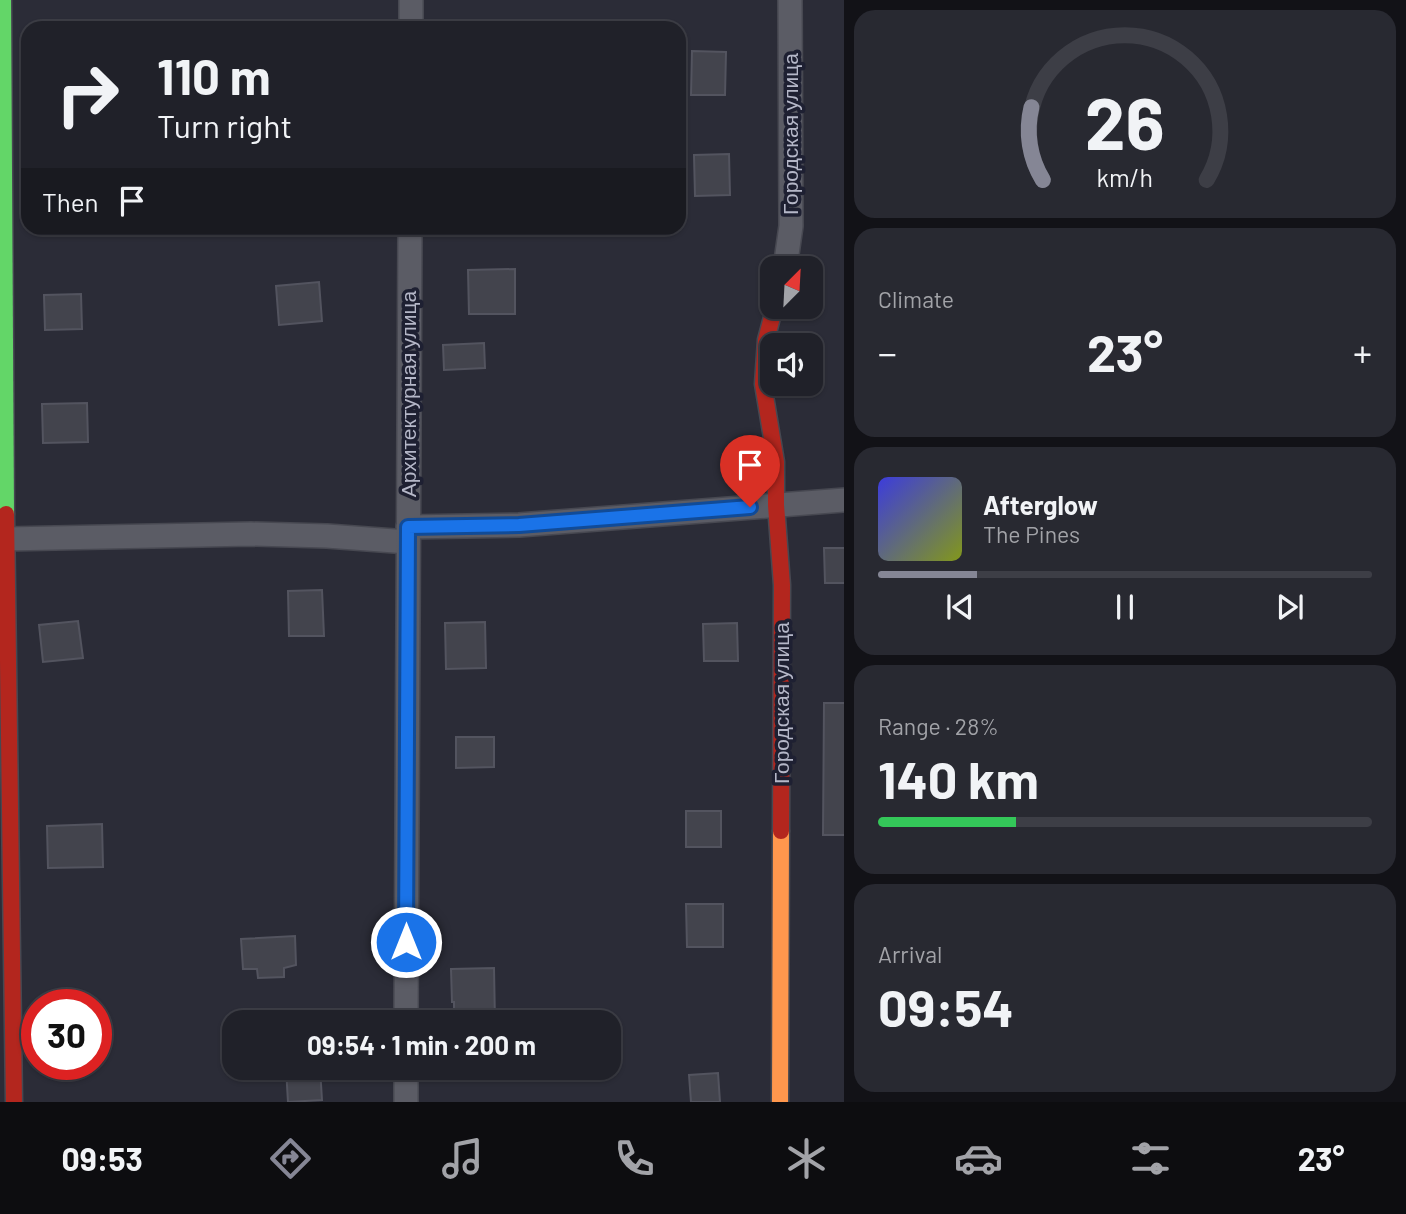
<!DOCTYPE html>
<meta charset="utf-8">
<style>
:root{--surface:#202129;--page:#282931;--text:#f1f3f6;--muted:#a2a3a8;--line:#3d3e46;--accent:#858695}
body{margin:0;font-family:Barlow,sans-serif;background:var(--page);color:var(--text);height:100vh;display:flex;flex-direction:column;font-size:26px;white-space:nowrap}
*{box-sizing:border-box;margin:0}
p{font-size:23px;color:var(--muted)}
.icon{flex:none;width:38px;height:38px;fill:none;stroke:currentColor;stroke-width:2;stroke-linecap:round;stroke-linejoin:round}
.map{position:relative;flex:1;overflow:hidden}
.drawer{display:flex;flex-direction:column;gap:10px;padding:10px;background:#121217;width:562px}
.drawer>*{flex:none}
.guide{position:absolute;left:21px;top:21px;width:665px;height:214px;border-radius:21px;box-shadow:0 2px 5px #0004,0 0 0 2px var(--line);background:#202129;color:var(--text);overflow:hidden}
.needle{width:46px;rotate:24deg}
.fabs{position:absolute;left:760px;top:256px;display:grid;gap:14px}
.fabs a{display:grid;place-items:center;width:63px;height:63px;border-radius:14px;background:var(--surface);box-shadow:0 2px 5px #0004,0 0 0 2px var(--line);font-size:35px}
.speed{position:absolute;left:21px;top:989px;display:flex;gap:14px;font-size:35px;font-weight:700;text-align:center}
.speed>*{display:grid;place-content:center;width:91px;height:91px;border-radius:50%;background:var(--surface);box-shadow:0 2px 5px #0004,0 0 0 2px var(--line);line-height:1}
.speed .limit{border:10px solid #d22;background:#fff;color:#111}
.pin{position:absolute;display:grid;place-items:center;width:60px;height:60px;color:#fff;margin:-72px -30px;border-radius:50% 50% 50% 0;rotate:-45deg;box-shadow:0 0 7px #0007}
.pin .icon{rotate:45deg}
.me{position:absolute;width:77px;margin:-38px;rotate:0deg;stroke-linejoin:round;filter:drop-shadow(0 0 5px #0008)}
.turn{display:flex;align-items:center;gap:24px;height:147px;padding:0 21px;font-size:32px}
.turn .icon{width:91px;height:91px;stroke-width:2.5}
.turn b{display:block;font-size:49px;line-height:60px}
.then{display:flex;align-items:center;height:66px;padding:0 21px;background:#0003;gap:14px;font-size:26px}
.big{font-size:52px;font-weight:700;line-height:1.1}
.drawer .tile{flex:1;display:flex;flex-direction:column;justify-content:center;gap:10px;min-width:0;padding:0 24px;border-radius:21px;background:var(--page)}
.drawer .dial{align-items:center;gap:0}
.dial svg{height:182px;overflow:visible;fill:none;stroke:var(--line);stroke-width:7;stroke-linecap:round;text-anchor:middle}
.dial text{fill:var(--text);stroke:none}
.song{display:flex;align-items:center;gap:21px}
.cover{width:84px;height:84px;border-radius:10px;background:linear-gradient(135deg,hsl(240 70% 55%),hsl(70 70% 35%))}
.played{height:7px;border-radius:4px;background:linear-gradient(90deg,var(--accent) 20%,var(--line) 20%)}
.keys{display:flex;justify-content:space-around;direction:ltr}
.heat{display:flex;justify-content:space-between;align-items:center;font-size:38px;direction:ltr}
.charge{height:10px;border-radius:5px;background:linear-gradient(90deg,#34c759 28%,var(--line) 0)}
.trip{position:absolute;left:222px;top:1010px;width:399px;height:70px;border-radius:21px;background:var(--surface);box-shadow:0 2px 5px #0004,0 0 0 2px var(--line);font-weight:700;line-height:70px;text-align:center}
.tab-bar{display:flex;height:112px;justify-content:space-around;align-items:center;background:#0d0d10;color:var(--muted)}
.tab-bar .icon{width:49px;height:49px}
.tab-bar .on{color:var(--accent)}
.tab-bar b{font-size:32px;color:var(--text)}
main{display:flex;flex:1;min-height:0}
.map>svg:first-child{display:block}
.building{fill:#43444d;stroke:#53545f;stroke-width:2}
.lines{fill:none;stroke-linecap:round;stroke-linejoin:round}
.street-casing{stroke:#474851;stroke-width:26}
.fast-casing{stroke:#474851;stroke-width:19}
.slow-casing{stroke:#474851;stroke-width:19}
.jam-casing{stroke:#474851;stroke-width:19}
.street{stroke:#5b5c65;stroke-width:23}
.fast{stroke:#63d668;stroke-width:16}
.slow{stroke:#ff974d;stroke-width:16}
.jam{stroke:#b3261e;stroke-width:16}
.route-casing{stroke:#114b97;stroke-width:18}
.route{stroke:#1a73e8;stroke-width:12}
.labels{text-anchor:middle;stroke-width:7;stroke-linejoin:round;paint-order:stroke}
.street-label{font-size:21px;fill:#b5b7c8;stroke:#1e2032}
</style>
<main>
<div class="map">
<svg width="845" height="1102" viewBox="0 0 845 1102">
<rect width="100%" height="100%" fill="#2b2c37"/>
<g class="building">
<polygon points="692,51 726,52 725,95 691,95"/>
<polygon points="729,154 730,195 695,196 694,155"/>
<polygon points="515,269 515,314 469,314 468,270"/>
<polygon points="319,282 322,321 279,325 276,286"/>
<polygon points="81,294 82,329 45,330 44,295"/>
<polygon points="484,343 485,368 444,370 443,345"/>
<polygon points="87,403 88,442 43,443 42,404"/>
<polygon points="824,548 845,548 845,583 825,583"/>
<polygon points="322,590 324,636 289,636 288,591"/>
<polygon points="78,621 83,658 43,662 39,625"/>
<polygon points="485,622 486,668 446,669 445,623"/>
<polygon points="737,623 738,661 704,661 703,624"/>
<polygon points="824,703 845,703 845,835 823,835"/>
<polygon points="456,737 494,737 494,767 456,768"/>
<rect x="686" y="811" width="35" height="36"/>
<polygon points="102,824 103,867 48,868 47,826"/>
<polygon points="686,904 723,904 723,947 687,947"/>
<polygon points="295,936 296,965 284,968 284,977 258,978 257,969 243,969 241,939"/>
<polygon points="494,968 495,1022 454,1022 454,1002 452,1002 451,969"/>
<polygon points="286,1068 320,1068 322,1100 288,1102"/>
<polygon points="718,1073 720,1102 691,1102 689,1075"/>
</g>
<g class="lines">
<g class="street-casing">
<g id="street">
<polyline points="411,28 411,0"/>
<polyline points="785,268 791,226 790,0"/>
<polyline points="408,527 519,525 845,500"/>
<polyline points="6,539 251,534 327,536 408,542"/>
<polyline points="406,1022 410,228"/>
<polyline points="406,1102 406,1068"/>
</g>
</g>
<g class="fast-casing">
<polyline id="fast" points="3,0 6,514"/>
</g>
<g class="slow-casing">
<polyline id="slow" points="780,1102 781,831"/>
</g>
<g class="jam-casing">
<g id="jam">
<polyline points="775,306 766,340 763,384 776,462 776,505 782,585 781,831"/>
<polyline points="6,514 14,1102"/>
</g>
</g>
<use href="#street" class="street"/>
<use href="#fast" class="fast"/>
<use href="#slow" class="slow"/>
<use href="#jam" class="jam"/>
</g>
<g class="lines">
<g class="route-casing">
<polyline id="route" points="406,942 408,527 519,525 750,507"/>
</g>
<use href="#route" class="route"/>
</g>
<g class="labels">
<g class="street-label">
<text transform="translate(791 134) rotate(-90)" y="7">Городская улица</text>
<text transform="translate(409 394) rotate(-90)" y="7">Архитектурная улица</text>
<text transform="translate(782 703) rotate(-90)" y="7">Городская улица</text>
</g>
</g>
</svg>
<div class="fabs">
<a><svg class="needle" viewBox="-14 -14 28 28"><path d="M0-13l5 13h-10z" fill="#e53935"/><path d="M0 13l5-13h-10z" fill="#a2a3a8"/></svg></a>
<a><svg class="icon" aria-label="sound" viewBox="0 0 24 24"><path d="M4 9h4l5-4v14l-5-4H4zM17 9q2 3 0 6"/></svg></a>
</div>
<div class="speed"><div class="limit">30</div></div>
<div class="pin" style="left:750px;top:507px;background:#d93025"><svg class="icon" aria-label="arrive" viewBox="0 0 24 24"><path d="M6 21V4h12l-3 4 3 4H6"/></svg></div>
<svg class="me" style="left:406px;top:942px" viewBox="-20 -20 40 40"><circle r="17" fill="#1a73e8" stroke="#fff" stroke-width="3"/><path d="M0-11L8 9 0 5-8 9z" fill="#fff"/></svg>
<div class="trip">09:54 · 1 min · 200 m</div>
<div class="guide">
<div class="turn"><svg class="icon" aria-label="right" viewBox="0 0 24 24"><path d="M7 20v-9h11M14 6l5 5-5 5"/></svg><div><b>110 m</b>Turn right</div></div>
<div class="then">Then<svg class="icon" aria-label="arrive" viewBox="0 0 24 24"><path d="M6 21V4h12l-3 4 3 4H6"/></svg></div>
</div>
</div>
<section class="drawer">
<div class="tile dial"><svg viewBox="0 0 100 80">
<path d="M14 69A42 42 0 1 1 86 69"/>
<path d="M14 69A42 42 0 0 1 9 37" stroke="#858695"/>
<text x="50" y="56" font-size="32" font-weight="700">26</text>
<text x="50" y="72" font-size="11">km/h</text>
</svg></div>
<div class="tile"><p>Climate</p>
<div class="heat"><a>−</a><b class="big">23°</b><a>+</a></div>
</div>
<div class="tile">
<div class="song"><i class="cover"></i><div><b>Afterglow</b><p>The Pines</p></div></div>
<div class="played"></div>
<div class="keys"><svg class="icon" aria-label="previous" viewBox="0 0 24 24"><path d="M18 5L8 12l10 7zM5 5v14"/></svg><svg class="icon" aria-label="pause" viewBox="0 0 24 24"><path d="M8 5v14M16 5v14"/></svg><svg class="icon" aria-label="next" viewBox="0 0 24 24"><path d="M6 5l10 7-10 7zM19 5v14"/></svg></div>
</div>
<div class="tile"><p>Range · 28%</p><b class="big">140 km</b><div class="charge"></div></div>
<div class="tile"><p>Arrival</p><b class="big">09:54</b></div>
</section>
</main>
<nav class="tab-bar">
<b>09:53</b>
<svg class="icon on" aria-label="directions" viewBox="0 0 24 24"><path d="M12 3l9 9-9 9-9-9zM9 14v-3h6M13 9l2 2-2 2"/></svg>
<svg class="icon" aria-label="music" viewBox="0 0 24 24"><path d="M9 18V5l10-2v13"/><circle cx="6" cy="18" r="3"/><circle cx="16" cy="16" r="3"/></svg>
<svg class="icon" aria-label="phone" viewBox="0 0 24 24"><path d="M5 4h4l2 5-3 2q2 4 5 5l2-3 5 2v4C11 20 4 13 5 4z"/></svg>
<svg class="icon" aria-label="climate" viewBox="0 0 24 24"><path d="M12 3v18M4 7l16 10M4 17L20 7"/></svg>
<svg class="icon" aria-label="car" viewBox="0 0 24 24"><path d="M5 17H2v-5l4-1 3-4h7l3 4 3 1v5h-3M9 17h6M6 11h13"/><circle cx="7" cy="17" r="2"/><circle cx="17" cy="17" r="2"/></svg>
<svg class="icon" aria-label="filters" viewBox="0 0 24 24"><path d="M4 7h16M4 17h16"/><circle cx="9" cy="7" r="2"/><circle cx="15" cy="17" r="2"/></svg>
<b>23°</b>
</nav>
